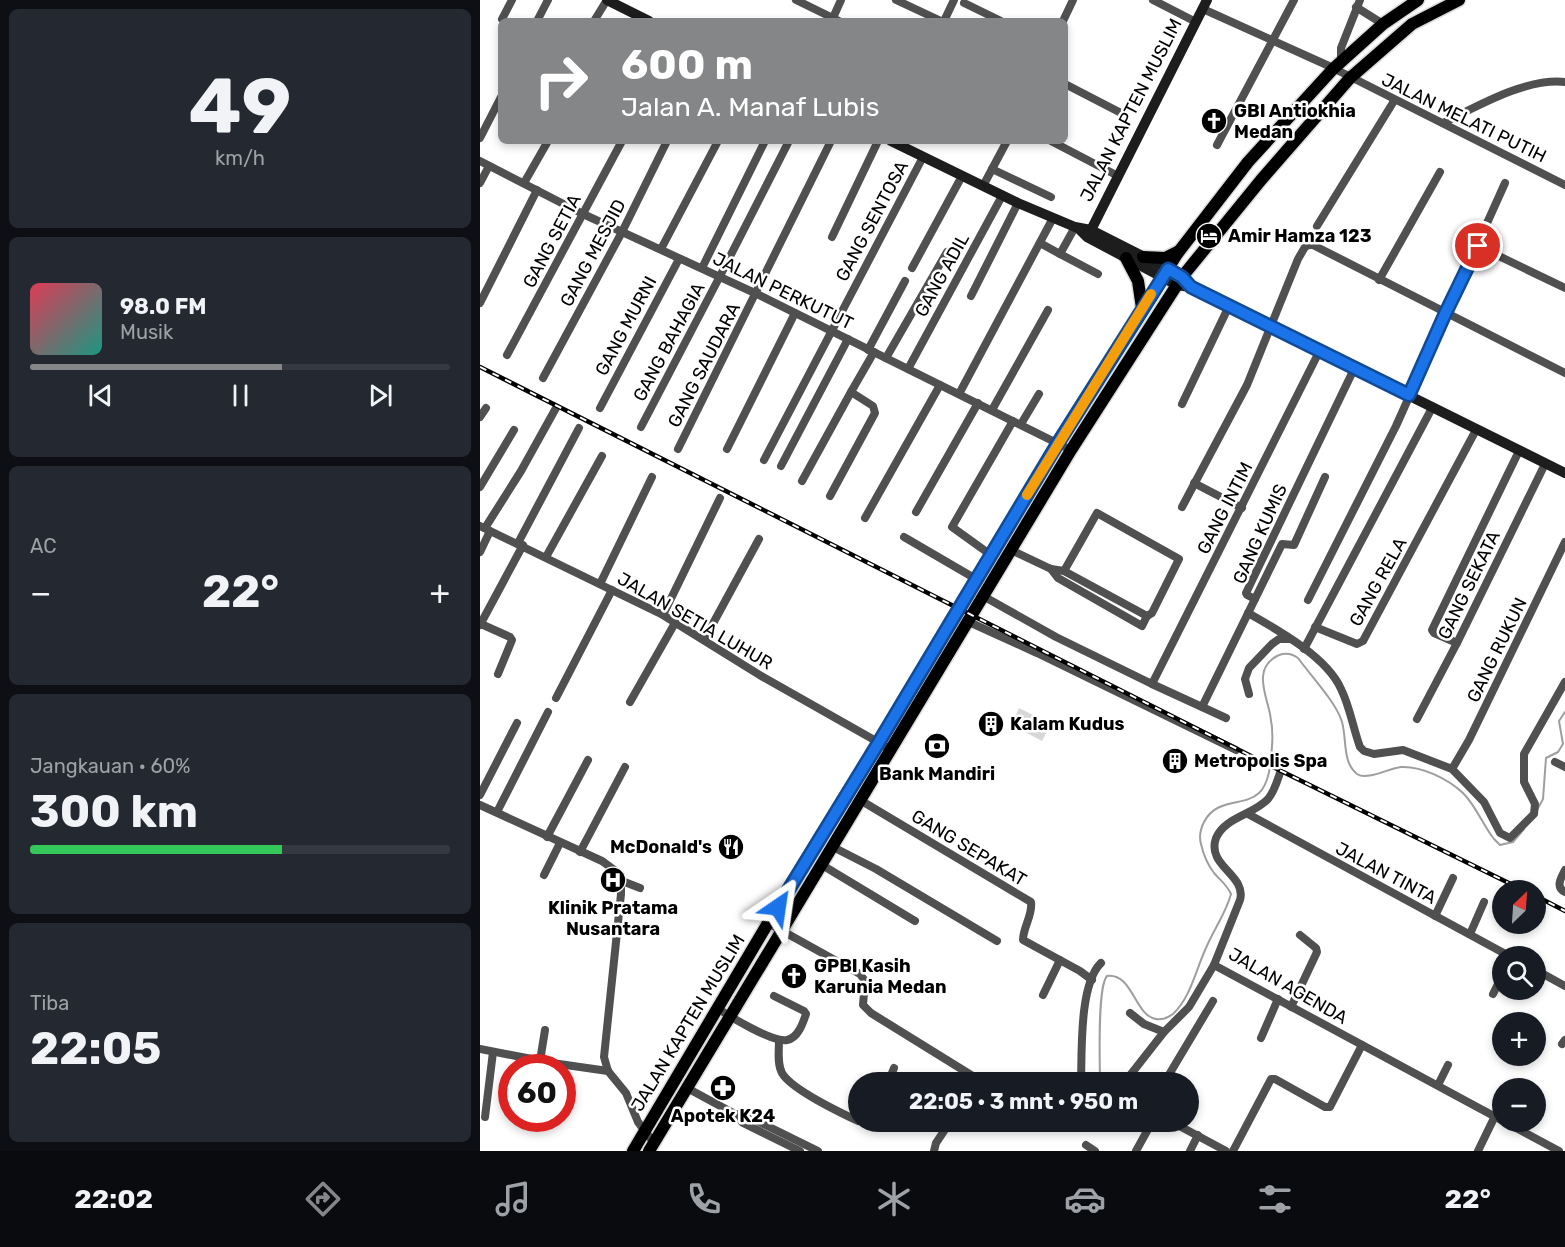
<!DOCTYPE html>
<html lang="id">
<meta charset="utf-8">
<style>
:root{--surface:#171b24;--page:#242831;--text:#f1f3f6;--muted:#9ea1a6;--line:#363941;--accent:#858687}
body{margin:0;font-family:Rubik,sans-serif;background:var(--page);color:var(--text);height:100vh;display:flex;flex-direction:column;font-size:22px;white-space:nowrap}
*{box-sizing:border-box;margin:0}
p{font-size:20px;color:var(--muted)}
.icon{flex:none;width:33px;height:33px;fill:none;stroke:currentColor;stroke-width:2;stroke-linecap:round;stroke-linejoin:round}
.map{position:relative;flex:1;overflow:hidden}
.details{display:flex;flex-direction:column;gap:9px;padding:9px;background:#0d0f14;width:480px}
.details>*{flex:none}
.guide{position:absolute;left:18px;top:18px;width:570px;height:126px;border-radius:9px;box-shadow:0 3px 9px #0003;background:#858687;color:#fff;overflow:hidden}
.needle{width:39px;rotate:25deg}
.controls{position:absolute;left:1012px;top:880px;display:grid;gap:12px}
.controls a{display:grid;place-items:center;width:54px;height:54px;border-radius:50%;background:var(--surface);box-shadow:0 3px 9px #0003;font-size:30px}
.speed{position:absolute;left:18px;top:1054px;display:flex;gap:12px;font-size:30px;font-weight:700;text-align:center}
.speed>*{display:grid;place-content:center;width:78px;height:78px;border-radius:50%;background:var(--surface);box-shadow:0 3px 9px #0003;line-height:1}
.speed .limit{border:9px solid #d22;background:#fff;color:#111}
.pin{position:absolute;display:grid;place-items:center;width:51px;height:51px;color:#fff;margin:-26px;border:3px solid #fff;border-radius:50%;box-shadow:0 2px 6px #0007}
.me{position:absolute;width:66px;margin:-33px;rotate:32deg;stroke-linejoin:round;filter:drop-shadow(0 0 4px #0008)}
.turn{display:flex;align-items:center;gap:21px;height:126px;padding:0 24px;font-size:27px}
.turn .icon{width:78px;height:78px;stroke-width:2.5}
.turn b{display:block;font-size:42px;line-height:51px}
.big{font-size:45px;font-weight:700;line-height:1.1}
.details .tile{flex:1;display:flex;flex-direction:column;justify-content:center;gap:9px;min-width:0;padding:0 21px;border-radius:9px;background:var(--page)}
.details .dial{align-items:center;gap:0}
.dial b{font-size:78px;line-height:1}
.song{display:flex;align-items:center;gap:18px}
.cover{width:72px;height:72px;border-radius:9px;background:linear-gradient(135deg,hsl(350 70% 55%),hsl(170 70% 35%))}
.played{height:6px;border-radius:3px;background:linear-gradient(90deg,var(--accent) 60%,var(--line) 60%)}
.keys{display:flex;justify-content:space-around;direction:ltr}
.heat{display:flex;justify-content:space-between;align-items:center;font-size:33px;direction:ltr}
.charge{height:9px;border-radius:4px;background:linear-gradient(90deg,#34c759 60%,var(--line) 0)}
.trip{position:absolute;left:368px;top:1072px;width:351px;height:60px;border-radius:30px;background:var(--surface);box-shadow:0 3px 9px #0003;font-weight:700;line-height:60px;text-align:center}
.menu{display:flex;height:96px;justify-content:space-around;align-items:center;background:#090b0e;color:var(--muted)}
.menu .icon{width:42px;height:42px}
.menu .on{color:var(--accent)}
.menu b{font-size:27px;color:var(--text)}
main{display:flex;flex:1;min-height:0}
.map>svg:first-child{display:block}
.green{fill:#d7d7d7}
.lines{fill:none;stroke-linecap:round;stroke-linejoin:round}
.stream{stroke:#9e9e9e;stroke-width:2}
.primary-casing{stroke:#dbdbdb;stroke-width:15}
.street{stroke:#505050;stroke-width:8}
.secondary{stroke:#1d1d1d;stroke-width:10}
.primary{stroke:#000;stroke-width:12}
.rail-casing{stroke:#000;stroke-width:4.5}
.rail{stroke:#fff;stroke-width:2;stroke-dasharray:7;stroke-linecap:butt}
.route-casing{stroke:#114b97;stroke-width:15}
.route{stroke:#1a73e8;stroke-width:10}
.slow{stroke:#f59e0b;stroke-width:10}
.labels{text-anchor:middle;stroke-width:5;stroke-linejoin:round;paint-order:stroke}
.street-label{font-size:18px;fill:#000;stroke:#fff}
.poi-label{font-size:18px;font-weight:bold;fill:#000;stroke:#fff;text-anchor:start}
</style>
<main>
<section class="details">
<div class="tile dial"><b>49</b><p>km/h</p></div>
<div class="tile">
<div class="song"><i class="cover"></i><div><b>98.0 FM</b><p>Musik</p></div></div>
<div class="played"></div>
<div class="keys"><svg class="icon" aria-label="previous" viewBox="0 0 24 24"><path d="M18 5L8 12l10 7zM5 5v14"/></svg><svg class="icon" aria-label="pause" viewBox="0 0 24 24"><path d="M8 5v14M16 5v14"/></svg><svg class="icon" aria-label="next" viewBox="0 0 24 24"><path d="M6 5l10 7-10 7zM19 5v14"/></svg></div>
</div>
<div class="tile"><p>AC</p>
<div class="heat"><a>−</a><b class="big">22°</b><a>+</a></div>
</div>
<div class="tile"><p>Jangkauan · 60%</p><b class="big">300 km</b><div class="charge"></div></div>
<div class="tile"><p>Tiba</p><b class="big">22:05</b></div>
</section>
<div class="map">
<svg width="1085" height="1151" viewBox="0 0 1085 1151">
<rect width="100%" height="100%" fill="#fff"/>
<polygon class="green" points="539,708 571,724 562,741 531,725"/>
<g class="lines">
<g class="stream">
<polyline points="1057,810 1063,799 1066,758 1078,752 1083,744 1079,721 1085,712"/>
<path d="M620 1083C620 1064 617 987 627 976 653 973 654 1015 676 1019 682 1020 689 1017 693 1014 711 997 716 969 726 948 734 929 746 913 751 894 747 885 740 880 734 873 728 865 723 853 721 844 719 837 721 828 724 822 737 797 764 807 779 793 790 783 791 760 792 746 793 735 792 724 790 714 786 694 773 669 797 656 805 652 811 653 818 658 831 676 856 702 862 722 867 739 862 762 877 774 887 781 909 768 921 767 942 766 968 779 983 793 996 806 1003 825 1014 839L1020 845 1033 842 1044 829"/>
<polyline points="500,1122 515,1127 550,1122 594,1131 605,1130 613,1122"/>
</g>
<g class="primary-casing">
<g id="primary">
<polyline points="663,257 685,258 699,251"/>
<polyline points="646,258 658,281 662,308"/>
<polyline points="153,1151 288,923 400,742 578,443 697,254 768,162 853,69 903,24 938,0"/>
<polyline points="169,1151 591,450 702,277 781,180 870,78 932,24 979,0"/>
</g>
</g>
<g class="street">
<polyline points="316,0 359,21"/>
<polyline points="416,0 461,21"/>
<polyline points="673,0 716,22"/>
<polyline points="484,3 521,21"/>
<polyline points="876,7 903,24"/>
<polyline points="723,9 849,66 1085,185"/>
<polyline points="22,19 32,0"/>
<polyline points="352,20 361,0"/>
<polyline points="57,21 68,0"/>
<polyline points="114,21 127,0"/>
<polyline points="464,21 474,0"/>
<polyline points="583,21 593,0"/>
<polyline points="861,62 861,48 880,0"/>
<polyline points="585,84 643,114"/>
<path d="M963 123C998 106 1045 78 1085 82"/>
<polyline points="0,138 21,97"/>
<polyline points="571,141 638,176"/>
<polyline points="737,145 814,0"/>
<polyline points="0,161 103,214 277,294 591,450"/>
<polyline points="512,169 571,197"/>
<polyline points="0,183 9,166"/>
<polyline points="44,183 68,141"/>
<polyline points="503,186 527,141"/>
<polyline points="837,226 914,101"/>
<polyline points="352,237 398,141"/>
<polyline points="560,243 580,254 595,227"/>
<polyline points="998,246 1085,288"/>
<polyline points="181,249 238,141"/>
<polyline points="580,254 618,274"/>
<polyline points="222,268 285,141"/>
<polyline points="432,268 482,176"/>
<polyline points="899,280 960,172"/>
<polyline points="491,296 538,203"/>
<polyline points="0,303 57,190"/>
<polyline points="388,350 425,281"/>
<polyline points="27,355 142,141"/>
<polyline points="406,358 467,252"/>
<polyline points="428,369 522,196"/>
<polyline points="63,378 142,232 187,141"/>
<polyline points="479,394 573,218"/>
<polyline points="702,404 749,306"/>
<polyline points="120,408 199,259"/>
<polyline points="512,410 568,310"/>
<polyline points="0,417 6,408"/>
<polyline points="541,424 559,394"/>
<polyline points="161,427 239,278 309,141"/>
<polyline points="198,449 351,141"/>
<polyline points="247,449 315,313"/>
<polyline points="284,460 443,157"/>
<polyline points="301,466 368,339"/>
<polyline points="322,481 371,392"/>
<polyline points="714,483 762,508"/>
<polyline points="0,487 34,430"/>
<polyline points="350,496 395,413 393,406 371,392 394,352"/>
<polyline points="702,507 767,385 818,259 825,247 831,244 1085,373"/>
<polyline points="436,512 498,403"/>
<polyline points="385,518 460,385"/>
<polyline points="0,526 183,615 283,677 412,750"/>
<polyline points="5,528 41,471 76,408"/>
<polyline points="424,537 496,579"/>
<polyline points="38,543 99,428"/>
<polyline points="531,550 571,569 584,571 667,616"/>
<polyline points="0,552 10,531"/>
<polyline points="511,555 472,527 533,421"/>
<polyline points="66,557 122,456"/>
<polyline points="571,569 578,578 662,626 667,616 672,613 699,559 617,513 584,571"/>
<polyline points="120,584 172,477"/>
<polyline points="503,596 576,637 672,684 839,352"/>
<polyline points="775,599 802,544 814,545 845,477"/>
<polyline points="828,600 916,426 1025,183"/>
<path d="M768 613C798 630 847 657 861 689 870 707 873 728 880 747L884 751 894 754 923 750 972 769 1004 802 1020 833 1030 838 1054 814 1055 804 1044 782V754L1085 682"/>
<polyline points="183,615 240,498"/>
<polyline points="489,622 557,653 756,750"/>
<polyline points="1,624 30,637 32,640 18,674"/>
<polyline points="0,625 43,545"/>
<polyline points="835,627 877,644 883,641 996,430"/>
<polyline points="224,640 279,539"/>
<polyline points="977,643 954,633 952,630 1039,451"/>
<polyline points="824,649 952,408"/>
<polyline points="672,684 746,718"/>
<polyline points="769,694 765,679 769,668 792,644 799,639 809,639"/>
<polyline points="76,698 132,590"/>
<polyline points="150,702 195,623"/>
<polyline points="722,707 775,599 767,595 766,593 874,369"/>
<polyline points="937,719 977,643 1065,464"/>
<polyline points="1075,762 1085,767"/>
<polyline points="972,769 989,740 1085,542"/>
<polyline points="0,795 37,723"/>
<path d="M380 800 551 902C553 915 543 927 543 940L600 971 612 980"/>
<polyline points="0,805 122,861 141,875 141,894 124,1057 128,1071 146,1093 158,1122 174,1143"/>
<polyline points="17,812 68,712"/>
<polyline points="768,814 1031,957"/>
<polyline points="67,837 108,760"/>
<polyline points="353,847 396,869 517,941"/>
<polyline points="100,852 145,767"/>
<polyline points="342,865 435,921"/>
<path d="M1085 870C1081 878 1075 887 1085 892"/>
<polyline points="64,875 80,843"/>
<polyline points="142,881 160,888"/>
<polyline points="955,916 973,878"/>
<polyline points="288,923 380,974 385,981 383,1005 391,1013 504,1083"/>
<polyline points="990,934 1004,902"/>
<polyline points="734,965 1023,1121"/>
<polyline points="1056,970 1085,986"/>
<polyline points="1013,994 1023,974"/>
<polyline points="563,995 580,960"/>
<polyline points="811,1007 837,952 836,948 820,935"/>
<path d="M237 1008C249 1016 293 1043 307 1040 318 1038 323 1023 326 1014L324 1011 294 996"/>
<path d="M684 1032 709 1007 734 965 760 900C767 875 726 866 736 838 745 817 773 815 788 799 794 792 797 782 800 773"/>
<polyline points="781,1038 798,999"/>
<path d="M299 1040C299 1051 297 1064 302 1073 311 1089 361 1113 378 1121"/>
<polyline points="1082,1044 1085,1040"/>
<polyline points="0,1049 72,1063 128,1071"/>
<polyline points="60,1061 65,1030"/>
<polyline points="408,1083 414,1068"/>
<path d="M601 1083C602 1053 599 984 621 963"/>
<polyline points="644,1083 684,1032 664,1024 650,1013"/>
<polyline points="684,1083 733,1001"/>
<polyline points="958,1085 968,1065"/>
<polyline points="207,1088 255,1114 263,1123 320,1151"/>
<polyline points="255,1114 267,1116 338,1151"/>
<polyline points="5,1117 13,1052"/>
<polyline points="692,1122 746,1151"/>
<polyline points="1025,1122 1079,1151"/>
<polyline points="606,1145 615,1151"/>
<polyline points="454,1151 456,1143 470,1122"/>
<polyline points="656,1151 672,1122"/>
<polyline points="710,1151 718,1135"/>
<polyline points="753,1151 791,1079 795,1079 845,1107 850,1107 882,1045"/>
<polyline points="998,1151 1015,1116"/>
</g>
<g class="secondary">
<polyline points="127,0 169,21"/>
<polyline points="411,141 538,203 595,227 611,230 688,269 702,277 707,283"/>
<polyline points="598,228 607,237 697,285 710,287 1085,473"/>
<polyline points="609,234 727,0"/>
</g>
<use href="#primary" class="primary"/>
<g class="rail-casing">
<g id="rail">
<polyline points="0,367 779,760 1045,891"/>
<polyline points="1056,896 1085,911"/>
</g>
</g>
<use href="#rail" class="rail"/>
</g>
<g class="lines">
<g class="route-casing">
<polyline id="route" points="298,907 399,742 578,443 688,269 702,277 711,287 929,395 965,314 998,246"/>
</g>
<use href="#route" class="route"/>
<polyline class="slow" points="547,495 671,294"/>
</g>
<defs>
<g id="church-disc" transform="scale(1.35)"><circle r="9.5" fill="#000" stroke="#fff"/><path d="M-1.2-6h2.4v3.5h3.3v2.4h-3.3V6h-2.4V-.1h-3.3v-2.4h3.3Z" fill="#fff"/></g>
<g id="hotel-disc" transform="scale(1.35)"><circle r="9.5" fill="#000" stroke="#fff"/><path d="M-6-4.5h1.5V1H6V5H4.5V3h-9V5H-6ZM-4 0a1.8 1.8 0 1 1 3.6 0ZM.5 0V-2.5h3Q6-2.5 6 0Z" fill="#fff"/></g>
<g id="building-disc" transform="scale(1.35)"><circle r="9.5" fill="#000" stroke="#fff"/><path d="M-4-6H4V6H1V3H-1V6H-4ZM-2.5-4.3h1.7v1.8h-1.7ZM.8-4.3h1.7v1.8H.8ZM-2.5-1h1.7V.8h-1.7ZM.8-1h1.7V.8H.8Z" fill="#fff"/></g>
<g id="bank-disc" transform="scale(1.35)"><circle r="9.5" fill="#000" stroke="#fff"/><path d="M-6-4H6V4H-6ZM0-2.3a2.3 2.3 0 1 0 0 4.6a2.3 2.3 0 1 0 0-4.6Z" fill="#fff"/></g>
<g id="restaurant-disc" transform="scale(1.35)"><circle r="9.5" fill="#000" stroke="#fff"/><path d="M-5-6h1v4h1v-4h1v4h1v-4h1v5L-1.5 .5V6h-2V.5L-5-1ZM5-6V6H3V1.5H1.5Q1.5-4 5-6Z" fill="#fff"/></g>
<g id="hospital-disc" transform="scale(1.35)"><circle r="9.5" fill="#000" stroke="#fff"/><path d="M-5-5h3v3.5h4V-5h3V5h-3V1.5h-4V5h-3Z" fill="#fff"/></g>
<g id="pharmacy-disc" transform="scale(1.35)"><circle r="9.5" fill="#000" stroke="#fff"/><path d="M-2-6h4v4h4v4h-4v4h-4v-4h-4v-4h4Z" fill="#fff"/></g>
</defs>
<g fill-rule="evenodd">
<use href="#church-disc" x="734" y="121"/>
<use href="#hotel-disc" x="729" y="236"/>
<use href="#building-disc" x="511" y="724"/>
<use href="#bank-disc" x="457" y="746"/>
<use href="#building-disc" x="695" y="761"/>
<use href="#restaurant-disc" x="251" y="847"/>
<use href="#hospital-disc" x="133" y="880"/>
<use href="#church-disc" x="314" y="976"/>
<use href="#pharmacy-disc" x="243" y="1088"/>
</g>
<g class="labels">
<g class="street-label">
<text transform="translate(651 110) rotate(-63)" y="6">JALAN KAPTEN MUSLIM</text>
<text transform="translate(984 118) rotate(26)" y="6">JALAN MELATI PUTIH</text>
<text transform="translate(392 221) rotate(-62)" y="6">GANG SENTOSA</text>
<text transform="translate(72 241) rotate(-62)" y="6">GANG SETIA</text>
<text transform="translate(113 253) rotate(-62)" y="6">GANG MESJID</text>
<text transform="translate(462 275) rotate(-61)" y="6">GANG ADIL</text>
<text transform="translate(303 291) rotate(26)" y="6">JALAN PERKUTUT</text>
<text transform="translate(146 326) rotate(-62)" y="6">GANG MURNI</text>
<text transform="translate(189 342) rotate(-62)" y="6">GANG BAHAGIA</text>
<text transform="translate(224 365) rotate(-63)" y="6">GANG SAUDARA</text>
<text transform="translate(745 508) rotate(-63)" y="6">GANG INTIM</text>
<text transform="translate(780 534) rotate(-66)" y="6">GANG KUMIS</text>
<text transform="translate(898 582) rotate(-61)" y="6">GANG RELA</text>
<text transform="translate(989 585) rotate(-64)" y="6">GANG SEKATA</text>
<text transform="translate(215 621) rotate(30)" y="6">JALAN SETIA LUHUR</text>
<text transform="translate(1017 650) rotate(-64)" y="6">GANG RUKUN</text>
<text transform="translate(489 848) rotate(31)" y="6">GANG SEPAKAT</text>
<text transform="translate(906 873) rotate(28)" y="6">JALAN TINTA</text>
<text transform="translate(808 986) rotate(30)" y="6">JALAN AGENDA</text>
<text transform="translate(208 1023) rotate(-59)" y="6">JALAN KAPTEN MUSLIM</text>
</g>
<g class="poi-label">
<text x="754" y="117">GBI Antiokhia<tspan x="754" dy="21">Medan</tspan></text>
<text x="748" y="242">Amir Hamza 123</text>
<text x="530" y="730">Kalam Kudus</text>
<text x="714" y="767">Metropolis Spa</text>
<text x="457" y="780" text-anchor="middle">Bank Mandiri</text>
<text x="232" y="853" text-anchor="end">McDonald's</text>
<text x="133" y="914" text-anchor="middle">Klinik Pratama<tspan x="133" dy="21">Nusantara</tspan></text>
<text x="334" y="972">GPBI Kasih<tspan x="334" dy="21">Karunia Medan</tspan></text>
<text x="243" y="1122" text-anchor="middle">Apotek K24</text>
</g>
</g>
</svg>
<div class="controls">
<a><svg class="needle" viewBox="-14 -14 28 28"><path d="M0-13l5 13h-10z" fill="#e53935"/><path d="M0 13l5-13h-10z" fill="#9ea1a6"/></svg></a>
<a><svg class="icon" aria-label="search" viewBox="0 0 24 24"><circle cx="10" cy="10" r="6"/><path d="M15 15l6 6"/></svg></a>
<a>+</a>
<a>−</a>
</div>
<div class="speed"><div class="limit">60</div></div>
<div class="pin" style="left:998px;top:246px;background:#d93025"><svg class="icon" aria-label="arrive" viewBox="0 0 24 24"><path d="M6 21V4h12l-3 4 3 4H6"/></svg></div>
<svg class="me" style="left:298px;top:907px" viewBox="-20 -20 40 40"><path d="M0-17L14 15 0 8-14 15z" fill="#1a73e8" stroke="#fff" stroke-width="4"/></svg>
<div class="trip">22:05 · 3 mnt · 950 m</div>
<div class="guide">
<div class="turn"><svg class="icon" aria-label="right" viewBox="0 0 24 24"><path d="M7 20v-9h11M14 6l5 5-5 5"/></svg><div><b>600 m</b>Jalan A. Manaf Lubis</div></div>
</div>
</div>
</main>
<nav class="menu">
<b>22:02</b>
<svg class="icon on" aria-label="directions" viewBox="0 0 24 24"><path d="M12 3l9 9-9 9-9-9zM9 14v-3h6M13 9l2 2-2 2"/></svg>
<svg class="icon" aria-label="music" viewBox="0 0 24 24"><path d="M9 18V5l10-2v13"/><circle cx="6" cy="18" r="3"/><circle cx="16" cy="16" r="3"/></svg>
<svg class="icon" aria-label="phone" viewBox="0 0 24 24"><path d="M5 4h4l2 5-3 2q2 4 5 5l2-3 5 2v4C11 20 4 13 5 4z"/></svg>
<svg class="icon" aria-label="climate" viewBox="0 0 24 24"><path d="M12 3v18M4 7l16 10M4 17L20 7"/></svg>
<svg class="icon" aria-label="car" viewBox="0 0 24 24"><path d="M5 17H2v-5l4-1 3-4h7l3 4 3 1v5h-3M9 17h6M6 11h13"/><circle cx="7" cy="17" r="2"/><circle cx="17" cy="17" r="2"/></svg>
<svg class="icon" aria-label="filters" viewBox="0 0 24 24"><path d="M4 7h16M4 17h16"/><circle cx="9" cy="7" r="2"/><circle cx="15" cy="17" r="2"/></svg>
<b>22°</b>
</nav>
